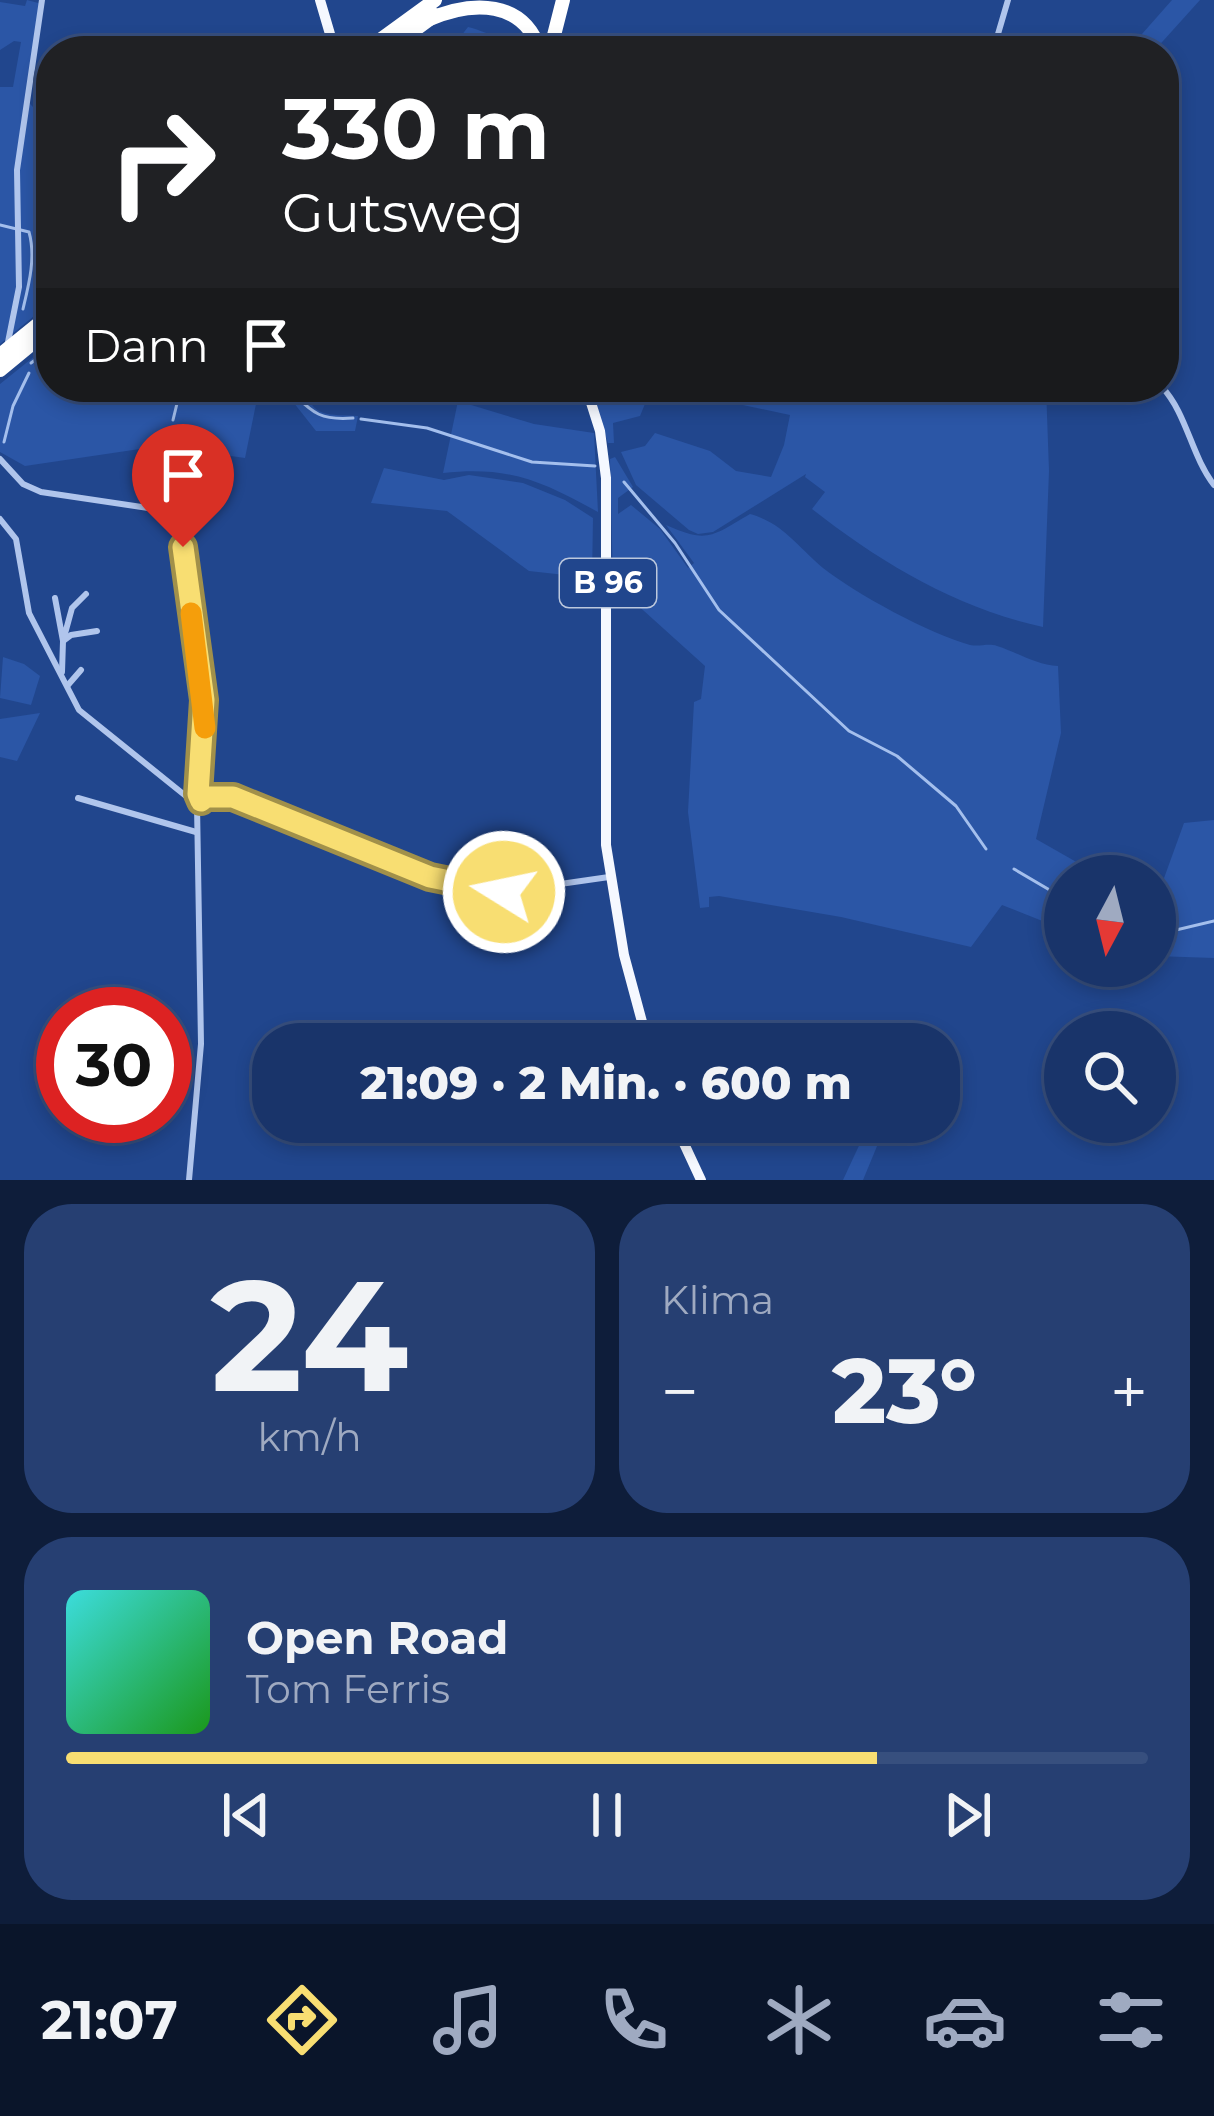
<!DOCTYPE html>
<html lang="de">
<meta charset="utf-8">
<style>
:root{--surface:#19346a;--page:#263f72;--text:#f1f3f6;--muted:#9faac1;--line:#374f7e;--accent:#f8de72}
body{margin:0;font-family:Montserrat,sans-serif;background:var(--page);color:var(--text);height:100vh;display:flex;flex-direction:column;font-size:45px;white-space:nowrap}
*{box-sizing:border-box;margin:0}
p{font-size:39px;color:var(--muted)}
.icon{flex:none;width:66px;height:66px;fill:none;stroke:currentColor;stroke-width:2;stroke-linecap:round;stroke-linejoin:round}
.map{position:relative;height:1180px;overflow:hidden}
.sheet{display:flex;flex-direction:column;gap:24px;padding:24px;background:#0e1d3a;flex:1}
.sheet>*{flex:none}
.top-card{position:absolute;left:36px;top:36px;width:1143px;height:366px;border-radius:48px;box-shadow:0 6px 18px #0003,0 0 0 3px var(--line);background:#202124;color:#fff;overflow:hidden}
.needle{width:78px;rotate:187deg}
.buttons{position:absolute;left:1044px;top:855px;display:grid;gap:24px}
.buttons a{display:grid;place-items:center;width:132px;height:132px;border-radius:50%;background:var(--surface);box-shadow:0 6px 18px #0003,0 0 0 3px var(--line);font-size:60px}
.speed{position:absolute;left:36px;top:987px;display:flex;gap:24px;font-size:60px;font-weight:700;text-align:center}
.speed>*{display:grid;place-content:center;width:156px;height:156px;border-radius:50%;background:var(--surface);box-shadow:0 6px 18px #0003,0 0 0 3px var(--line);line-height:1}
.speed .limit{border:18px solid #d22;background:#fff;color:#111}
.pin{position:absolute;display:grid;place-items:center;width:102px;height:102px;color:#fff;margin:-123px -51px;border-radius:50% 50% 50% 0;rotate:-45deg;box-shadow:0 0 12px #0007}
.pin .icon{rotate:45deg}
.me{position:absolute;width:132px;margin:-66px;rotate:280deg;stroke-linejoin:round;filter:drop-shadow(0 0 9px #0008)}
.turn{display:flex;align-items:center;gap:42px;height:252px;padding:0 48px;font-size:54px}
.turn .icon{width:156px;height:156px;stroke-width:2.5}
.turn b{display:block;font-size:84px;line-height:102px}
.then{display:flex;align-items:center;height:114px;padding:0 48px;background:#0003;gap:24px;font-size:45px}
.big{font-size:90px;font-weight:800;line-height:1.1}
.sheet .card{flex:1;display:flex;flex-direction:column;justify-content:center;gap:18px;min-width:0;padding:0 42px;border-radius:48px;background:var(--page)}
.sheet .dial{align-items:center;gap:0}
.dial b{font-size:156px;line-height:1}
.song{display:flex;align-items:center;gap:36px}
.cover{width:144px;height:144px;border-radius:18px;background:linear-gradient(135deg,hsl(180 70% 55%),hsl(120 70% 35%))}
.played{height:12px;border-radius:6px;background:linear-gradient(90deg,var(--accent) 75%,var(--line) 75%)}
.keys{display:flex;justify-content:space-around;direction:ltr}
.heat{display:flex;justify-content:space-between;align-items:center;font-size:66px;direction:ltr}
.sheet .tiles{flex:1;display:grid;gap:24px;grid-template-columns:1fr 1fr}
.card:last-child{grid-column:span 2}
.trip{position:absolute;left:252px;top:1023px;width:708px;height:120px;border-radius:48px;background:var(--surface);box-shadow:0 6px 18px #0003,0 0 0 3px var(--line);font-weight:800;line-height:120px;text-align:center}
.tab-bar{display:flex;height:192px;justify-content:space-around;align-items:center;background:#0a152a;color:var(--muted)}
.tab-bar .icon{width:84px;height:84px}
.tab-bar .current{color:var(--accent)}
.tab-bar b{font-size:54px;color:var(--text)}
.map>svg:first-child{display:block}
.green{fill:#2b56a6}
.lines{fill:none;stroke-linecap:round;stroke-linejoin:round}
.stream{stroke:#a4bfed;stroke-width:3}
.street{stroke:#b0c5ec;stroke-width:6}
.primary{stroke:#f5f8ff;stroke-width:10}
.highway{stroke:#fff;stroke-width:14}
.highway-bridge{stroke:#fff;stroke-width:14}
.route-casing{stroke:#a1904a;stroke-width:30}
.route{stroke:#f8de72;stroke-width:21}
.slow{stroke:#f59e0b;stroke-width:21}
.labels{text-anchor:middle;stroke-width:12;stroke-linejoin:round;paint-order:stroke}
.shield{fill:#21468d;stroke:#bcc8dd;stroke-width:3}
.shield-label{font-size:30px;font-weight:bold;fill:#fff}
</style>
<div class="map">
<svg width="1214" height="1180" viewBox="0 0 1214 1180">
<rect width="100%" height="100%" fill="#21468d"/>
<g class="green">
<polygon points="27,0 42,4 26,100 51,125 51,302 0,344 0,87 13,87 21,42 14,41 0,50 0,2 25,6"/>
<polygon points="1172,0 1200,0 1154,51 1127,51"/>
<path d="M468 27C481 30 512 43 521 51H406L461 36Z"/>
<path d="M51 343V387H305C311 419 330 414 358 416L355 431H316L290 398 256 404 245 458 160 446 25 466 0 452V384Z"/>
<polygon points="589,387 652,387 640,416 613,423 614,443 608,443"/>
<path d="M687 387H1046L1049 471 1043 627C956 608 881 563 812 509L825 492 805 477 806 474 713 532 698 534 689 530 636 485 621 452 645 446 655 433 710 451 736 471 771 477 784 445 790 415 724 401Z"/>
<path d="M458 401 534 424 594 433 598 512C541 481 510 466 443 473Z"/>
<path d="M615 457 633 487 618 498V514L631 505 660 529 688 568 694 563 666 525C708 544 712 536 750 514 783 523 798 547 823 568 856 594 930 634 970 645 980 647 988 643 997 646 1019 653 1036 665 1058 666L1061 733 1036 839 1101 876H1065V930L1002 905 971 947 841 917 719 896 709 897V907L700 908 688 812 694 702 701 699 705 666 613 583 610 459Z"/>
<polygon points="384,468 444,480 469,475 523,483 565,500 593,518 592,578 529,571 447,511 371,503"/>
<polygon points="3,657 24,664 40,676 31,705 0,698"/>
<polygon points="40,713 17,761 0,757 0,719"/>
<polygon points="1214,820 1214,958 1155,956 1155,903 1184,823"/>
<polygon points="870,1122 887,1122 863,1180 843,1180"/>
</g>
<g class="lines">
<g class="stream">
<path d="M0 225 29 232C36 257 29 284 23 309"/>
<polyline points="31,363 51,348"/>
<polyline points="194,387 202,387"/>
<polyline points="245,387 262,387"/>
<path d="M286 387C311 410 316 421 353 418"/>
<polyline points="361,419 427,428 532,462 595,466"/>
<polyline points="173,420 181,387"/>
<polyline points="4,442 13,406 29,373"/>
<polyline points="624,482 675,543 719,610 849,731 897,756 956,806 986,849"/>
<polyline points="1014,869 1065,899"/>
<polyline points="1155,935 1214,921"/>
</g>
<g class="street">
<polyline points="993,51 1008,0"/>
<polyline points="7,347 19,287 17,170 42,0"/>
<path d="M1162 387C1187 414 1191 455 1214 485"/>
<polyline points="0,459 23,484 41,492 175,512 188,572 204,700 201,801"/>
<polyline points="0,519 16,539 29,613 79,710 197,805 201,1044 189,1180"/>
<polyline points="55,598 63,641 72,608 86,594"/>
<polyline points="62,672 63,641 71,635 97,631"/>
<polyline points="68,685 81,670"/>
<polyline points="78,798 196,832"/>
<polyline points="201,801 206,797 233,797 454,884 504,892 609,877"/>
</g>
<g class="primary">
<polyline points="320,0 335,51"/>
<polyline points="586,387 600,431 606,478 606,845 624,955 648,1044"/>
<polyline points="674,1122 701,1180"/>
</g>
<g class="highway">
<path d="M427 20C473 0 524 0 540 51"/>
<polyline points="365,51 435,0"/>
<polyline points="386,51 435,15"/>
<polyline points="550,51 563,0"/>
</g>
<g class="highway-bridge">
<polyline points="0,355 47,317"/>
<polyline points="0,370 51,328"/>
</g>
</g>
<g class="lines">
<g class="route-casing">
<polyline id="route" points="183,547 204,700 198,794 201,801 206,797 233,797 430,877 504,892"/>
</g>
<use href="#route" class="route"/>
<polyline class="slow" points="191,613 205,728"/>
</g>
<g class="labels">
<rect class="shield" x="560" y="559" width="96" height="48" rx="9"/>
<g class="shield-label">
<text x="608" y="593">B 96</text>
</g>
</g>
</svg>
<div class="buttons">
<a><svg class="needle" viewBox="-14 -14 28 28"><path d="M0-13l5 13h-10z" fill="#e53935"/><path d="M0 13l5-13h-10z" fill="#9faac1"/></svg></a>
<a><svg class="icon" aria-label="search" viewBox="0 0 24 24"><circle cx="10" cy="10" r="6"/><path d="M15 15l6 6"/></svg></a>
</div>
<div class="speed"><div class="limit">30</div></div>
<div class="pin" style="left:183px;top:547px;background:#d93025"><svg class="icon" aria-label="arrive" viewBox="0 0 24 24"><path d="M6 21V4h12l-3 4 3 4H6"/></svg></div>
<svg class="me" style="left:504px;top:892px" viewBox="-20 -20 40 40"><circle r="17" fill="#f8de72" stroke="#fff" stroke-width="3"/><path d="M0-11L8 9 0 5-8 9z" fill="#fff"/></svg>
<div class="trip">21:09 · 2 Min. · 600 m</div>
<div class="top-card">
<div class="turn"><svg class="icon" aria-label="right" viewBox="0 0 24 24"><path d="M7 20v-9h11M14 6l5 5-5 5"/></svg><div><b>330 m</b>Gutsweg</div></div>
<div class="then">Dann<svg class="icon" aria-label="arrive" viewBox="0 0 24 24"><path d="M6 21V4h12l-3 4 3 4H6"/></svg></div>
</div>
</div>
<section class="sheet">
<div class="tiles">
<div class="card dial"><b>24</b><p>km/h</p></div>
<div class="card"><p>Klima</p>
<div class="heat"><a>−</a><b class="big">23°</b><a>+</a></div>
</div>
<div class="card">
<div class="song"><i class="cover"></i><div><b>Open Road</b><p>Tom Ferris</p></div></div>
<div class="played"></div>
<div class="keys"><svg class="icon" aria-label="previous" viewBox="0 0 24 24"><path d="M18 5L8 12l10 7zM5 5v14"/></svg><svg class="icon" aria-label="pause" viewBox="0 0 24 24"><path d="M8 5v14M16 5v14"/></svg><svg class="icon" aria-label="next" viewBox="0 0 24 24"><path d="M6 5l10 7-10 7zM19 5v14"/></svg></div>
</div>
</div>
</section>
<nav class="tab-bar">
<b>21:07</b>
<svg class="icon current" aria-label="directions" viewBox="0 0 24 24"><path d="M12 3l9 9-9 9-9-9zM9 14v-3h6M13 9l2 2-2 2"/></svg>
<svg class="icon" aria-label="music" viewBox="0 0 24 24"><path d="M9 18V5l10-2v13"/><circle cx="6" cy="18" r="3"/><circle cx="16" cy="16" r="3"/></svg>
<svg class="icon" aria-label="phone" viewBox="0 0 24 24"><path d="M5 4h4l2 5-3 2q2 4 5 5l2-3 5 2v4C11 20 4 13 5 4z"/></svg>
<svg class="icon" aria-label="climate" viewBox="0 0 24 24"><path d="M12 3v18M4 7l16 10M4 17L20 7"/></svg>
<svg class="icon" aria-label="car" viewBox="0 0 24 24"><path d="M5 17H2v-5l4-1 3-4h7l3 4 3 1v5h-3M9 17h6M6 11h13"/><circle cx="7" cy="17" r="2"/><circle cx="17" cy="17" r="2"/></svg>
<svg class="icon" aria-label="filters" viewBox="0 0 24 24"><path d="M4 7h16M4 17h16"/><circle cx="9" cy="7" r="2"/><circle cx="15" cy="17" r="2"/></svg>
</nav>
